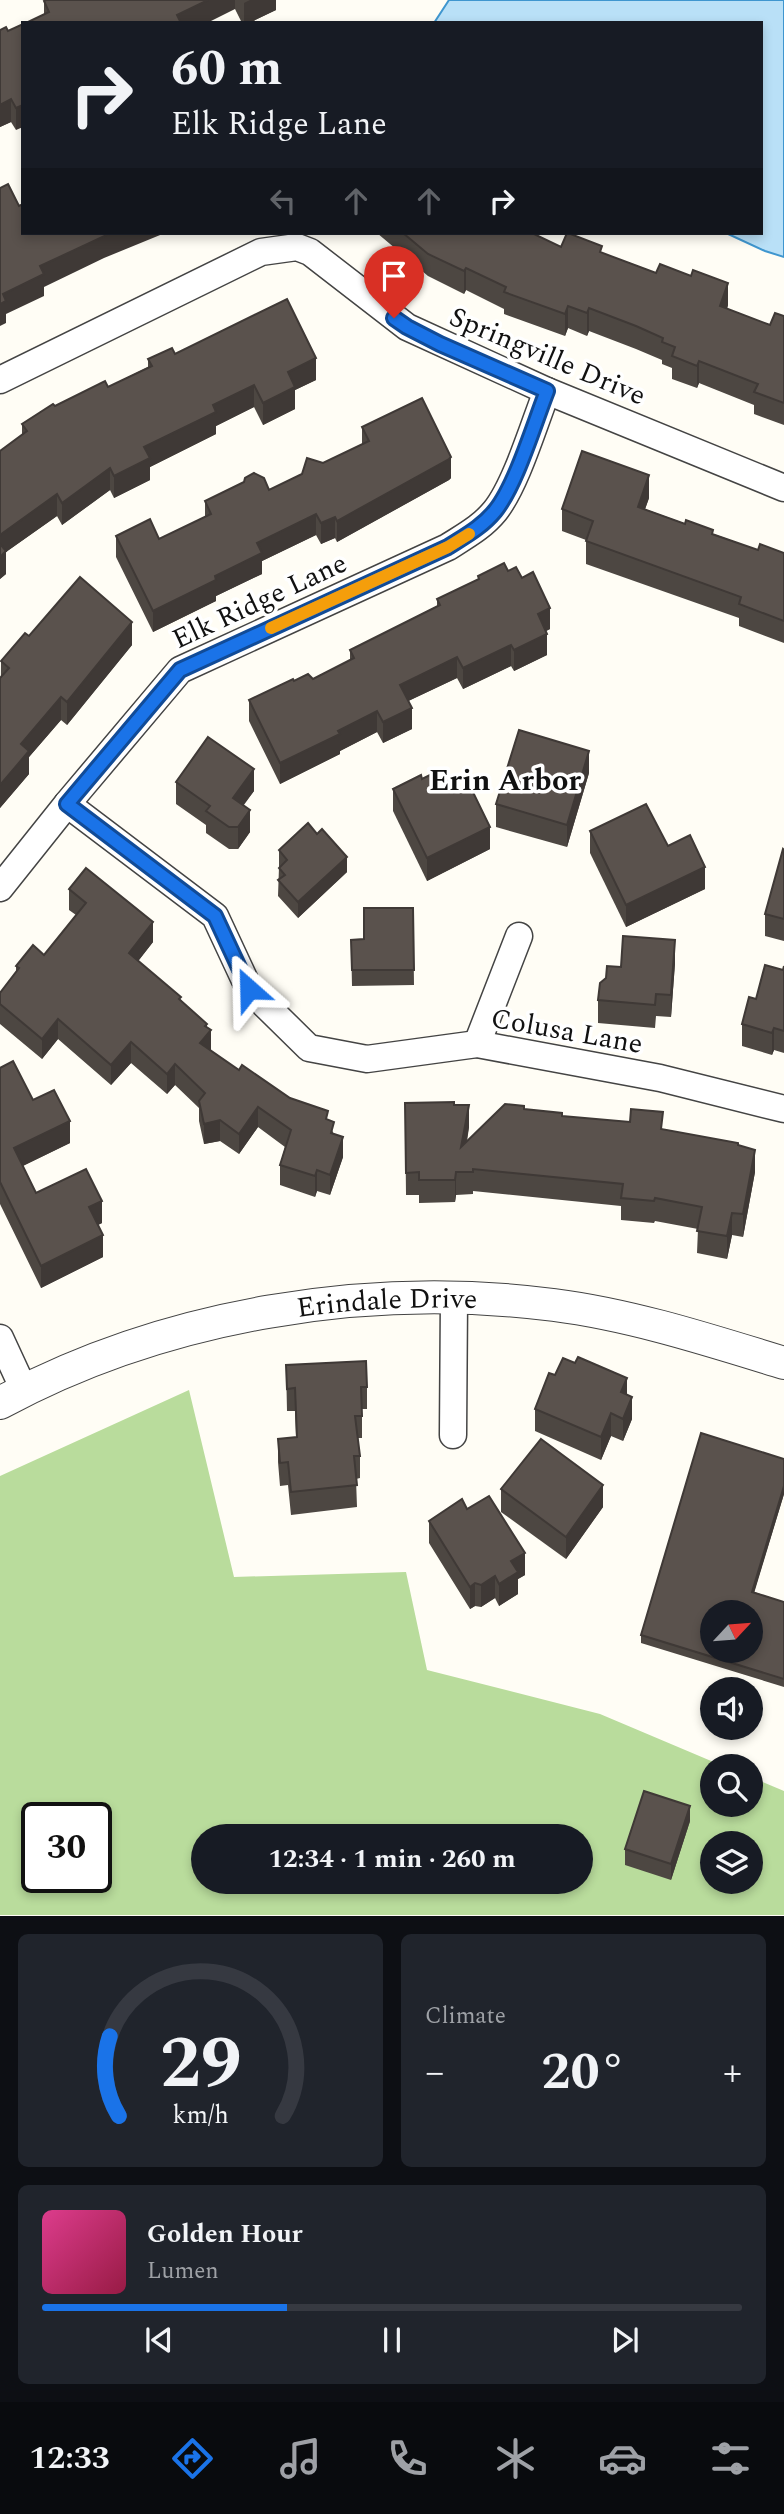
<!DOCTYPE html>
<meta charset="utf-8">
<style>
:root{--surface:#171b24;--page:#20242c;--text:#f1f3f6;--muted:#9ea1a6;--line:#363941;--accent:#1a73e8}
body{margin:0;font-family:Spectral,serif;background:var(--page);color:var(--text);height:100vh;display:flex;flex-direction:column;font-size:26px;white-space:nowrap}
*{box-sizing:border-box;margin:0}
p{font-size:23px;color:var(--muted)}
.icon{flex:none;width:38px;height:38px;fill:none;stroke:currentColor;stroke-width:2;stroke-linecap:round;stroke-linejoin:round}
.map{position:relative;height:1916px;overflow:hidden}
.drawer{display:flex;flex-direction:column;gap:18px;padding:18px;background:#0d0f14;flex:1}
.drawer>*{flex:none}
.top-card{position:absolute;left:21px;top:21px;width:742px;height:214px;border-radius:0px;box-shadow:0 4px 10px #0003;background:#171b24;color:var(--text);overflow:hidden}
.needle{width:46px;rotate:64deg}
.tools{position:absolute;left:700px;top:1600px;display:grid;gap:14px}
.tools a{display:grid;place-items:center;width:63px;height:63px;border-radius:50%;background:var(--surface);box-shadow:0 4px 10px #0003;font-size:35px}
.speed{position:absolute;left:21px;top:1802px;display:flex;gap:14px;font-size:35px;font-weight:700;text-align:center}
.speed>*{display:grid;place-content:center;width:91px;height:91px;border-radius:50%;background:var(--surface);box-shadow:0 4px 10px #0003;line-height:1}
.speed .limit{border:4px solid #111;border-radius:10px;background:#fff;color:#111}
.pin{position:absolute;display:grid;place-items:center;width:60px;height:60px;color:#fff;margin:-72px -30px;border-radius:50% 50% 50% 0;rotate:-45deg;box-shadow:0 0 7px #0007}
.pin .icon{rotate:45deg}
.me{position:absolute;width:77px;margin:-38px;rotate:335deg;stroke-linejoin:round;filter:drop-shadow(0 0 5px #0008)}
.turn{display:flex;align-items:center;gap:24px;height:147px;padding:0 35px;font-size:32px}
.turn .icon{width:91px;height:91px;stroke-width:2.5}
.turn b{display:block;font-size:49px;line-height:60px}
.lanes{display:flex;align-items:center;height:66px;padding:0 35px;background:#0003;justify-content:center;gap:35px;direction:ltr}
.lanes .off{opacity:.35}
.big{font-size:52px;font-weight:700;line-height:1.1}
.drawer .card{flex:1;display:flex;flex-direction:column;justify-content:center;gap:10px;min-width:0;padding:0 24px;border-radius:10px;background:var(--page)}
.drawer .dial{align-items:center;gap:0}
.dial svg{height:182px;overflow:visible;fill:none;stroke:var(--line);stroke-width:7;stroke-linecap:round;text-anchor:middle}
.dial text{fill:var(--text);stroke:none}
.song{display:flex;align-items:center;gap:21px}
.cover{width:84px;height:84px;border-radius:10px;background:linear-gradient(135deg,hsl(330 70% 55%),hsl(340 70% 35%))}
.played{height:7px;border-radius:4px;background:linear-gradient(90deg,var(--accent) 35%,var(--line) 35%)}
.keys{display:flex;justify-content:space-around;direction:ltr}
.heat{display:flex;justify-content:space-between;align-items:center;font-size:38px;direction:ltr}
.drawer .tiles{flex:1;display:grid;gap:18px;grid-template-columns:1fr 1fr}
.card:last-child{grid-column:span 2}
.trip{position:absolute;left:191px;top:1824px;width:402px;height:70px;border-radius:35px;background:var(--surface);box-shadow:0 4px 10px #0003;font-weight:700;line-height:70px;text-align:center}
.tabs{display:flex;height:112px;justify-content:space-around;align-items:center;background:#090b0e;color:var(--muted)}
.tabs .icon{width:49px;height:49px}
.tabs .selected{color:var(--accent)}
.tabs b{font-size:32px;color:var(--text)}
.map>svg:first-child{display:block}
.forest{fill:#b9dc9c;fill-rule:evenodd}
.water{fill:#b9e0f7;stroke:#3f96cf;stroke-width:2}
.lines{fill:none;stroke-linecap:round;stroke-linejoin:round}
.minor-casing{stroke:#444;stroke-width:29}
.tertiary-casing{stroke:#444;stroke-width:34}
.minor{stroke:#fff;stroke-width:26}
.tertiary{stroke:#fff;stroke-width:32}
.wall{fill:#4d4742}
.shaded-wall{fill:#3f3936}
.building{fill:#5a524d;stroke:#3f3936;stroke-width:2;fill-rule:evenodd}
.route-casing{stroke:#114b97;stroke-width:18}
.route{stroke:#1a73e8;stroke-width:12}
.slow{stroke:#f59e0b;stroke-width:12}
.labels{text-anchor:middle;stroke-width:7;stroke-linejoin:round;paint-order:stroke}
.street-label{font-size:28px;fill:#111;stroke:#fff}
.neighbourhood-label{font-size:30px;font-weight:bold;fill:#111;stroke:#fff}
</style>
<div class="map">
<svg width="784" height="1916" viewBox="0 0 784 1916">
<rect width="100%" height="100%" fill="#fffdf5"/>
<path class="forest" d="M189 1390 234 1577 406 1572 427 1670 600 1714 723 1766H712V1804H751V1777L784 1791V1915H0V1476ZM37 1818H96V1878H37ZM203 1836H581V1881H203ZM712 1843H751V1881H712Z"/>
<polygon class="water" points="449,0 784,0 784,257 765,251 726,233 761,233 761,23 434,23"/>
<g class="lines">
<g class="minor-casing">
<g id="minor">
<polyline points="0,380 261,252 297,247 310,252 407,327 547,391 784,488"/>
<polyline points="67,804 215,916 249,989 309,1048 367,1059 477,1044 660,1078 784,1109"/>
<path d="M0 888 67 804 180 670 448 547C465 536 482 527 495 511 516 485 534 424 547 391"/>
<polyline points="477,1044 519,936"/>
<polyline points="0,1338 24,1390"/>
<polyline points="453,1435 454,1298"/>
</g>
</g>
<g class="tertiary-casing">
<g id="tertiary">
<path id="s1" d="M0 1403C165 1314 368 1281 554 1305 632 1315 709 1340 784 1363"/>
</g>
</g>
<use href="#minor" class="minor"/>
<use href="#tertiary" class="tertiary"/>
</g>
<g class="wall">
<polygon points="46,0 276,0 276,10 249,23 242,23 235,9 44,14 44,1"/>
<polygon points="23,24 16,130 11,122 0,127 0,30 8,31"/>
<polygon points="377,233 532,233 561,247 602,253 728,305 727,309 770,325 784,316 784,425 754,414 754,405 699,383 697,388 672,379 672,368 662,364 662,360 636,349 589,331 587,336 568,328 565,336 504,314 504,309 466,290 464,294 428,276"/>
<polygon points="175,354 316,380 295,390 295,409 263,425 254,407 216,426 216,434 150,467 150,480 114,498 110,490 62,525 57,516 6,552 6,574 0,579 22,435 22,424 55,406 108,387 148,367 148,359"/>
<polygon points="362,427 451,478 449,480 337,542 335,538 321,544 316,535 262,561 262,574 216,596 216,601 153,632 116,557 116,536 159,539 205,517 205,501 269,490 362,445"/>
<polygon points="649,498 645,509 758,550 784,553 784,643 739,626 739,618 586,564 586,540 562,531 562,509"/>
<polygon points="508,571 522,578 550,629 546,631 547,655 514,671 511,666 463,689 457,678 408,701 412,729 383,743 377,732 340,751 340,754 280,784 249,721 249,700 294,681 313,679 350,660 350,650 437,606 437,599 478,580 478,576"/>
<polygon points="29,636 132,645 67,725 61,720 29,757 29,774 0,808 1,661"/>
<polygon points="589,773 567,847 496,827 496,804"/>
<polygon points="422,779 454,793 490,849 427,881 393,811 393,789"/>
<polygon points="176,782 254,791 243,805 250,832 238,849 229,849 206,833 206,825 176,804"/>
<polygon points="590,831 705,889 626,927 590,853"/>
<polygon points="279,850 347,872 298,918 278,896 279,867"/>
<polygon points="784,850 784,941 765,936 765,914"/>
<polygon points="69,889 153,942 138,961 181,1000 207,1027 211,1051 239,1070 328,1120 343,1157 330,1195 317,1191 315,1197 280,1185 280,1165 285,1147 258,1127 239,1154 220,1141 204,1144 199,1121 199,1108 175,1085 167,1094 131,1063 111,1085 58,1039 42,1059 0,1024 0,993 16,972 16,966 44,955 76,915 69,910"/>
<polygon points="413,908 414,985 352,986 351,940 364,939"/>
<polygon points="675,963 671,1017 656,1016 655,1028 598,1023 598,1000 621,967"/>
<polygon points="784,966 784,1053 774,1050 772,1055 742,1046 742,1024 756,999 783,970"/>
<polygon points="0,1068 33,1100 70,1143 23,1166 36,1193 102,1223 98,1225 103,1257 41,1288 0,1204"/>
<polygon points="405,1103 454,1105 469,1127 467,1142 524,1109 562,1116 663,1129 738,1145 755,1172 743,1237 732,1235 727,1259 697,1253 698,1229 655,1221 654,1223 621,1220 621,1206 473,1191 473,1194 456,1195 455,1202 419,1203 419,1195 406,1195"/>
<polygon points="286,1365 367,1387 367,1409 362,1409 362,1438 358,1438 360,1456 360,1478 356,1479 357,1507 291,1515 288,1485 280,1486 278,1462 278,1439 296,1437 295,1411 287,1411"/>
<polygon points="555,1375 627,1395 632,1419 623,1441 611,1436 601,1460 535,1431 535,1409"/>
<polygon points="784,1459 784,1494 754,1592 784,1602 784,1687 641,1643 641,1635"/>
<polygon points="501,1489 603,1507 566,1559 501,1512"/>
<polygon points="467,1509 525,1575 518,1579 518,1594 499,1606 495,1598 481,1607 475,1606 470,1609 429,1543 429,1521"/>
<polygon points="690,1821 671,1880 625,1865 625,1849"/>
</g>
<g class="shaded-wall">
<polygon points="208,0 235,0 235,9 207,23 177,23 177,15"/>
<polygon points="250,0 276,0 276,10 249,23 244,23 244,3"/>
<polygon points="11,99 11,122 0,127 0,105"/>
<polygon points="23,105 23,127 16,130 16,108"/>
<polygon points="111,233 165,233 104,258 44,287 44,296 6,314 6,323 0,326 0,304 3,294 40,266"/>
<polygon points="466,268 466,290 464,294 464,271"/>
<polygon points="728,283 728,305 720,328 720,306"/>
<polygon points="568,306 568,328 565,336 565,314"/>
<polygon points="589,308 589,331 587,336 587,313"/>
<polygon points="316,358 316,380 295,390 295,409 263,425 263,403 288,372"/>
<polygon points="699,361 699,383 697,388 697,366"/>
<polygon points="254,385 254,407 216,426 216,434 150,467 150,480 114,498 114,476 144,447 213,405"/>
<polygon points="451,457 451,478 449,480 337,542 337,521"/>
<polygon points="110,468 110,490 62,525 62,503"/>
<polygon points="649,475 649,498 638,529 638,507"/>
<polygon points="57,494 57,516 6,552 6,574 0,579 0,535"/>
<polygon points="316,514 316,535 262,561 262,574 216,596 216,601 153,632 153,611 215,576 257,543"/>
<polygon points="335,517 335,538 321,544 321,523"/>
<polygon points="550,608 550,629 538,635 538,614"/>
<polygon points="132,622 132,645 67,725 67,702"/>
<polygon points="547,634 547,655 514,671 514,650"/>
<polygon points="511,645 511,666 463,689 463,668"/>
<polygon points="457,657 457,678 400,705 400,685"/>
<polygon points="61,697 61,720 29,757 29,774 0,808 0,785 21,744"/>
<polygon points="412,708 412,729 383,743 383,722"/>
<polygon points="377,711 377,732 340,751 340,754 280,784 280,763 338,731"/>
<polygon points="589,751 589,773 567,847 567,825"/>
<polygon points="254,769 254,791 233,820 233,798"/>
<polygon points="250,810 250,832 238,849 238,827"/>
<polygon points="490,827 490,849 427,881 427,858"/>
<polygon points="347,857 347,872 298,918 298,902"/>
<polygon points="705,867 705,889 626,927 626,905"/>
<polygon points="153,922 153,942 129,973 129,953"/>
<polygon points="675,940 675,963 671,1017 671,995"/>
<polygon points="58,1019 58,1039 42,1059 42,1039"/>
<polygon points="207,1024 207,1035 211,1030 211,1051 200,1043 205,1026"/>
<polygon points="774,1028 774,1050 772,1055 772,1033"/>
<polygon points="131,1042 131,1063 111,1085 111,1065"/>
<polygon points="175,1064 175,1085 167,1094 167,1074"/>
<polygon points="469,1105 469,1127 461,1169 461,1147"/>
<polygon points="258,1107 258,1127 239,1154 239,1134"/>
<polygon points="220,1120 220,1141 204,1144 204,1124"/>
<polygon points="70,1121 70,1143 14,1170 14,1148"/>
<polygon points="343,1137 343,1157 330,1195 330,1175"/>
<polygon points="755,1150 755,1172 743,1237 743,1214"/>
<polygon points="317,1170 317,1191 315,1197 315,1176"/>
<polygon points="456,1172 456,1195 455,1202 455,1180"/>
<polygon points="102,1201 102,1223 89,1229 89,1207"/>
<polygon points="732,1213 732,1235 727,1259 727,1236"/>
<polygon points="103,1235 103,1257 41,1288 41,1266"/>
<polygon points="627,1378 627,1400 621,1392"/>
<polygon points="632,1397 632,1419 623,1441 623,1419"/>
<polygon points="611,1413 611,1436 601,1460 601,1437"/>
<polygon points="603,1485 603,1507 566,1559 566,1537"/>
<polygon points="784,1486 784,1494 752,1600 752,1592"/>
<polygon points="525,1553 525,1575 518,1579 518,1594 499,1606 499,1584 511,1561"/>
<polygon points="495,1576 495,1598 481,1607 481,1585"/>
<polygon points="475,1583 475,1606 470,1609 470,1587"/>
<polygon points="690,1806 690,1821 671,1880 671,1864"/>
</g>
<g class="building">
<polygon points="46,0 208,0 177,15 181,23 26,23 49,12 44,1"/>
<polygon points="23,24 23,105 16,108 11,99 0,105 0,30 6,27 8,31"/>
<polygon points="8,184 19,206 23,204 23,233 111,233 40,266 44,274 3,294 6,301 0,304 0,188"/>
<polygon points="403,233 532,233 561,247 567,233 568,233 602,246 600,252 656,273 660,264 691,276 693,270 728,283 720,306 770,325 775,313 784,316 784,403 754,392 758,384 699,361 697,366 672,356 675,347 662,342 663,338 636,326 589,308 587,313 568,306 565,314 504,292 506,287 466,268 464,271 428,254"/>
<polygon points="287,299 316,358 288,372 295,387 263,403 254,385 213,405 216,412 144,447 150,458 114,476 110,468 62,503 57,494 0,535 0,451 27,431 22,424 53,404 55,406 105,381 108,387 152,366 148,359 172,348 175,354"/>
<polygon points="422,398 451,457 449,459 337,521 335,517 321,523 316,514 257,543 262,553 215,576 216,580 153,611 116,536 150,519 159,539 211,514 205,501 244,482 245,478 254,473 264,478 269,490 302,474 307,458 323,463 369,441 362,427"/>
<polygon points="582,451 649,475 638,507 685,524 686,520 713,530 712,534 758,550 760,544 784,553 784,621 739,604 741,597 586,541 593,521 562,509"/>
<polygon points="0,544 6,551 0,557"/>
<polygon points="504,563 508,571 516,567 522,578 533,572 550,608 538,614 547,634 514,650 511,645 463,668 457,657 400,685 412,708 383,722 377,711 338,731 340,734 280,763 249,700 293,679 294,681 308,674 313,679 354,658 350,650 440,605 437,599 479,579 478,576"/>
<polygon points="80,577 132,622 67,702 61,697 21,744 29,751 0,785 0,678 9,668 1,661 25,633 29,636"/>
<polygon points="519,730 589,751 567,825 496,804"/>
<polygon points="208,737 254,769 233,798 250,810 238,827 229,827 206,811 210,806 176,782"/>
<polygon points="442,769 454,793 470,786 490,827 427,858 393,789 421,775 422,779"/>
<polygon points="646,804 668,846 690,835 705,867 626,905 590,831"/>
<polygon points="308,823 317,834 322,829 347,857 298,902 278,880 285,875 279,868 287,860 279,850"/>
<polygon points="783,849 784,850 784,919 765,914"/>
<polygon points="86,868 153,922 129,953 181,997 179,999 207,1024 205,1026 211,1030 200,1043 239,1070 242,1065 290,1098 328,1111 326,1119 334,1122 331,1133 343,1137 330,1175 317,1170 315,1176 280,1165 291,1130 258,1107 239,1134 220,1120 204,1124 199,1101 205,1093 175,1064 167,1074 131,1042 111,1065 58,1019 42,1039 0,1004 0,993 19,968 16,966 33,945 44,955 86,903 69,889"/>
<polygon points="364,908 413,908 414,970 352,970 351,940 364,939"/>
<polygon points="623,936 675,940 671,995 656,994 655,1005 598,1000 600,983 606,978 607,966 621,967"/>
<polygon points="765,965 783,970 784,966 784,1031 774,1028 772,1033 742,1024 749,997 756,999"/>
<polygon points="13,1061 33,1100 54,1090 70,1121 14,1148 36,1193 86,1169 102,1201 89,1207 103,1235 41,1266 0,1182 0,1068"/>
<polygon points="454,1102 454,1105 469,1105 461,1147 505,1104 524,1106 524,1109 562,1113 562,1116 630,1122 631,1109 663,1112 661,1129 738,1143 738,1145 755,1150 743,1214 732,1213 727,1236 697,1231 702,1207 655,1198 654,1201 621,1198 623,1184 473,1169 473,1172 456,1172 455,1180 419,1180 419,1172 406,1173 405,1103"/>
<polygon points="578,1357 627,1378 621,1392 632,1397 623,1419 611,1413 601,1437 535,1409 549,1373 555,1375 563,1358 575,1363"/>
<polygon points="366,1361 367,1387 361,1387 362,1416 355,1416 360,1456 354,1456 357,1485 291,1492 288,1462 280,1463 278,1439 297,1437 295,1388 287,1389 286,1365"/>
<path d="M701 1433 784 1459V1486L752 1592 784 1602V1679L641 1635ZM712 1612H751V1650H712Z"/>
<polygon points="541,1439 603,1485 566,1537 501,1489"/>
<polygon points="489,1496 525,1553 511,1561 518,1572 499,1584 495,1576 481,1585 475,1583 470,1587 429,1521 462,1499 467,1509"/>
<polygon points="644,1791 690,1806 671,1864 625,1849"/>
</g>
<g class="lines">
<g class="route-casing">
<path id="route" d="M249 989 215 916 67 804 180 670 448 547C465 536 482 527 495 511 516 485 534 424 547 391L440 344 407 327 394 318"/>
</g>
<use href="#route" class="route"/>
<polyline class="slow" points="271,628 448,547 469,534"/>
</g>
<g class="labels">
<g class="street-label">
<text transform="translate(548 355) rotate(23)" y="10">Springville Drive</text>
<text transform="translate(259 600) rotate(-25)" y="10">Elk Ridge Lane</text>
<text transform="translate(567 1030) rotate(10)" y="10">Colusa Lane</text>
<text dy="10" stroke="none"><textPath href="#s1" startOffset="404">Erindale Drive</textPath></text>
</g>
<g class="neighbourhood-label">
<text x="505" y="790">Erin Arbor</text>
</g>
</g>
</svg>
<div class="tools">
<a><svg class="needle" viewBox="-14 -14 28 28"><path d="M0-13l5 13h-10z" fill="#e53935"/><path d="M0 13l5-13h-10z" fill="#9ea1a6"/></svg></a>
<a><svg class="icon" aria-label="sound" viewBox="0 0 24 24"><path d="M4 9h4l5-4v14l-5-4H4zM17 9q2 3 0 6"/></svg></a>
<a><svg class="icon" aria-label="search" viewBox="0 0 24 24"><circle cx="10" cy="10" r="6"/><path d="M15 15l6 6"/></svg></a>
<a><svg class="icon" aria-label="layers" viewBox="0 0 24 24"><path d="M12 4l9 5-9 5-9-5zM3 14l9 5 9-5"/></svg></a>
</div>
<div class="speed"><div class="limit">30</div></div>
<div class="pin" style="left:394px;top:318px;background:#d93025"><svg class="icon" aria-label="arrive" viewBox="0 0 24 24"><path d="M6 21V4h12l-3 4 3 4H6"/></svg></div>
<svg class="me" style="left:249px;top:989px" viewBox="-20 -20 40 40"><path d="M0-17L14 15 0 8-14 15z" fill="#1a73e8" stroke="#fff" stroke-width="4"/></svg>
<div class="trip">12:34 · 1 min · 260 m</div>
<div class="top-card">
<div class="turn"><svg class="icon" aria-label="right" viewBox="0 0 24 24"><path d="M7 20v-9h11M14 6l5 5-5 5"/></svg><div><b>60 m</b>Elk Ridge Lane</div></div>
<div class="lanes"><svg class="icon off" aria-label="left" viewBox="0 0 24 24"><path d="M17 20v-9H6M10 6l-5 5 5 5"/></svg><svg class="icon off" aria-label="ahead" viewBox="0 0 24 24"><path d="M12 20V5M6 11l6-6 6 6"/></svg><svg class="icon off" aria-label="ahead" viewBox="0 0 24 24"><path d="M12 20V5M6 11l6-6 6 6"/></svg><svg class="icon" aria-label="right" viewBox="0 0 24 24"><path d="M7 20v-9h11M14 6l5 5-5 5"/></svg></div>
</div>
</div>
<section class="drawer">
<div class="tiles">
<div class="card dial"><svg viewBox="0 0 100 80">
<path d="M14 69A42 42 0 1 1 86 69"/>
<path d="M14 69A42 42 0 0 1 10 34" stroke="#1a73e8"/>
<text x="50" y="56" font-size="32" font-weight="700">29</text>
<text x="50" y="72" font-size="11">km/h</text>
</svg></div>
<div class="card"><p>Climate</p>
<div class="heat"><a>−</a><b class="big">20°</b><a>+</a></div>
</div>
<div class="card">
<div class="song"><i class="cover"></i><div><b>Golden Hour</b><p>Lumen</p></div></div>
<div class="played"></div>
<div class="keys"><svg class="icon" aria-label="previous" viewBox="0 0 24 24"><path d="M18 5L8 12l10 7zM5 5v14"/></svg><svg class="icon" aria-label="pause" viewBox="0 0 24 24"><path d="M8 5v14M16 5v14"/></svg><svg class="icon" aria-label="next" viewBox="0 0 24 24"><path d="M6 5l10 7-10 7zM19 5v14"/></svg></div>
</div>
</div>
</section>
<nav class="tabs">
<b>12:33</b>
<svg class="icon selected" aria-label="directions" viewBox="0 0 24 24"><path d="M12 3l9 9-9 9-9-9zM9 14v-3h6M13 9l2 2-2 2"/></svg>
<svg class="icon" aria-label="music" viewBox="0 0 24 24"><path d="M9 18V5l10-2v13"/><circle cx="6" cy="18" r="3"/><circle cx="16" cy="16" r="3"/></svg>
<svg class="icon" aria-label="phone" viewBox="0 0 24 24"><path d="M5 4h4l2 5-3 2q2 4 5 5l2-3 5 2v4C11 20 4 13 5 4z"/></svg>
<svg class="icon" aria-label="climate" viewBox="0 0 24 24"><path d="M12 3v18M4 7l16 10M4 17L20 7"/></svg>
<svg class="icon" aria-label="car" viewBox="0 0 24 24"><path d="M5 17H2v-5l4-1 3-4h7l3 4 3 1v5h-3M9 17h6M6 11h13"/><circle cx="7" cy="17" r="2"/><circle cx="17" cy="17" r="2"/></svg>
<svg class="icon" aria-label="filters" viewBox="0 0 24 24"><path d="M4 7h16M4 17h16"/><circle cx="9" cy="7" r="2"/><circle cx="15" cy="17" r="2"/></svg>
</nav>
